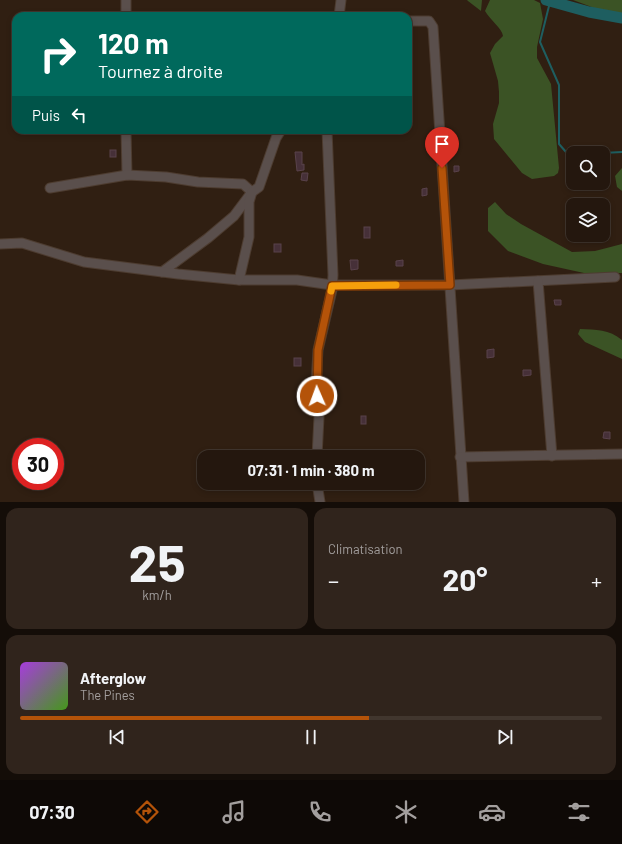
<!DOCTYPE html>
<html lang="fr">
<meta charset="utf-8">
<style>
:root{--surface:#24170e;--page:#30241c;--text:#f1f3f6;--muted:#a39f9e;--line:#41362e;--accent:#b45309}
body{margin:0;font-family:Barlow,sans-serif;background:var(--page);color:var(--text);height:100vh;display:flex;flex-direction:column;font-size:15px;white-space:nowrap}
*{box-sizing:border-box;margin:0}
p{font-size:13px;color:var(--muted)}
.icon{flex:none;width:22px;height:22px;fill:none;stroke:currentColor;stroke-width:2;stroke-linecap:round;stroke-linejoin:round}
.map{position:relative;height:502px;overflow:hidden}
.sheet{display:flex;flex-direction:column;gap:6px;padding:6px;background:#140d08;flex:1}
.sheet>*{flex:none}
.guide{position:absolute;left:12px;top:12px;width:400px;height:122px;border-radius:12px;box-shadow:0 2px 6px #0003,0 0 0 1px var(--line);background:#00695c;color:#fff;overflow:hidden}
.controls{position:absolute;left:566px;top:146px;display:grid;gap:8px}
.controls a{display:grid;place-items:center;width:44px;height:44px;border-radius:8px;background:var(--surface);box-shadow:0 2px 6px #0003,0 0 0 1px var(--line);font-size:20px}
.speed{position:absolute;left:12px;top:438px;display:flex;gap:8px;font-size:20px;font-weight:700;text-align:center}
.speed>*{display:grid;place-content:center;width:52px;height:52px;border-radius:50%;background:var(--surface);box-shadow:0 2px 6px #0003,0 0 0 1px var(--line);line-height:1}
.speed .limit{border:6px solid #d22;background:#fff;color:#111}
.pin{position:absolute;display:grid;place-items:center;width:34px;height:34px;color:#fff;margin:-41px -17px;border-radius:50% 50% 50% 0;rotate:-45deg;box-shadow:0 0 4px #0007}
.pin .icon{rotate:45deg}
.me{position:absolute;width:44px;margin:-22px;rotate:358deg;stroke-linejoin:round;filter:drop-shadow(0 0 3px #0008)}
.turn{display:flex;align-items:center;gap:14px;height:84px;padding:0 20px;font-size:18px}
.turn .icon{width:52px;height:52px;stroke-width:2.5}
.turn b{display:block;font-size:28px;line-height:34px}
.then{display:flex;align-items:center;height:38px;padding:0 20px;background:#0003;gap:8px;font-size:15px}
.big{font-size:30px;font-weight:700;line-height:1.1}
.sheet .tile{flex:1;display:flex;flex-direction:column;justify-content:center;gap:6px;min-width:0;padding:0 14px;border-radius:12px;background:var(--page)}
.sheet .dial{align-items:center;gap:0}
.dial b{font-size:52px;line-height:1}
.song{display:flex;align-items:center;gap:12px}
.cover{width:48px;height:48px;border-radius:6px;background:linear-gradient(135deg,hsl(280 70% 55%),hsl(100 70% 35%))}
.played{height:4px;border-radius:2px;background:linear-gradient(90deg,var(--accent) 60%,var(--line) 60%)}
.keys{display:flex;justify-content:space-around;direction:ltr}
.heat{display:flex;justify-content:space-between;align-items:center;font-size:22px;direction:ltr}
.sheet .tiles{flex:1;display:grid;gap:6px;grid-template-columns:1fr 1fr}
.tile:last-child{grid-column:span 2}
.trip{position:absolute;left:197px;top:450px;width:228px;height:40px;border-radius:12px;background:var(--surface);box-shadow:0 2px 6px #0003,0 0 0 1px var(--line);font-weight:700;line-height:40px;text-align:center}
.tab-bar{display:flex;height:64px;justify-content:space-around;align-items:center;background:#0e0906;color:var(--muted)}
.tab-bar .icon{width:28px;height:28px}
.tab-bar .selected{color:var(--accent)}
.tab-bar b{font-size:18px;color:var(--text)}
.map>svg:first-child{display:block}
.green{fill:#3b5325}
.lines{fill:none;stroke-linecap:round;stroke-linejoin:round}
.stream{stroke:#1e5e60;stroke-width:2}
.river{stroke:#1e5e60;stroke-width:11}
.building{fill:#463038;stroke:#59424b}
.minor-casing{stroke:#4d3c30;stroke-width:11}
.minor{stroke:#5a4f4c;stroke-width:9}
.route-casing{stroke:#753606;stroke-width:10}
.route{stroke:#b45309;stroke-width:7}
.slow{stroke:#f59e0b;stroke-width:7}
</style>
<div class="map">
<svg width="622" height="502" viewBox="0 0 622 502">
<rect width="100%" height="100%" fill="#301f12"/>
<g class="green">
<polygon points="467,0 482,0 481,11 468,1"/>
<path d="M490 0H534L540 3 543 19 537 47V58L551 84 559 168 558 173 554 176 532 179 522 173 494 139 493 124 499 103V92L498 81 490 53 495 44 503 36C502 28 490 20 485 11Z"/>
<polygon points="573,0 622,0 622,14 605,12"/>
<polygon points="622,168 622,191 617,187 615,176"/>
<polygon points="495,202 506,214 521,224 572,252 595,251 622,244 622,273 584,273 543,264 508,251 488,231 488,208"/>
<path d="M580 329C596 330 609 329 622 340V359L585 342 578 334Z"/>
</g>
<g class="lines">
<g class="stream">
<polyline points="550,2 540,42 559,85 559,144 573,160"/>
<polyline points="603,153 622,152"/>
</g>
<polyline class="river" points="546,0 589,12 622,18"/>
</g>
<g class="building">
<rect x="110" y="150" width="6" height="7"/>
<polygon points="295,152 302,152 302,165 304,164 304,170 297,171"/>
<polygon points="454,166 459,166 459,171 454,172"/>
<polygon points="302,173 308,173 307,181 301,180"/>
<polygon points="427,188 427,195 422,196 422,189"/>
<rect x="364" y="227" width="6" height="11"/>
<rect x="274" y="244" width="7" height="8"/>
<polygon points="350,260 358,260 358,269 351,270"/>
<polygon points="403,260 403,266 396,266 396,261"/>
<polygon points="554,300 561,300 561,305 555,305"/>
<polygon points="494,349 494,357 487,358 487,350"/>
<rect x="294" y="358" width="7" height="8"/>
<polygon points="523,370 531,370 531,375 523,376"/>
<rect x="361" y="416" width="5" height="8"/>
<polygon points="604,432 610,432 610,439 603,438"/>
</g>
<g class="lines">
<g class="minor-casing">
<g id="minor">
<polyline points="126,0 126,16"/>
<polyline points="339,16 341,0"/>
<polyline points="408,21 429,21 433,27 464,502"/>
<polyline points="126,130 127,175"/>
<polyline points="50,188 127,175 166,177 198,182 243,184 252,192 234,216 208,238 162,272"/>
<polyline points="0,244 22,243 84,262 178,274 239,280 297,280 332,285 450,285 615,277"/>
<polyline points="239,280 249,237 249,202 252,192 259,187 276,138 281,130"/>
<polyline points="538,281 552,456"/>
<polyline points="317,457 319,417 316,385 318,350 332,290 333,275 327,130"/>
<polyline points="460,457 622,454"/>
<polyline points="317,483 320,502"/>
</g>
</g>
<use href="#minor" class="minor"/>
</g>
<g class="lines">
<g class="route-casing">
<polyline id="route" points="317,396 318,350 332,286 450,285 442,168"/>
</g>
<use href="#route" class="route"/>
<polyline class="slow" points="331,291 332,286 396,285"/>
</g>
</svg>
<div class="controls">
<a><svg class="icon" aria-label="search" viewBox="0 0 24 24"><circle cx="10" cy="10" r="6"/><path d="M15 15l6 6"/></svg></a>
<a><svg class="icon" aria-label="layers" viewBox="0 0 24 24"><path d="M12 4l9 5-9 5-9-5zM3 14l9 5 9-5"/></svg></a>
</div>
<div class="speed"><div class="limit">30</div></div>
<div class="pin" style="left:442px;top:168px;background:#d93025"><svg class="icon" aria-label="arrive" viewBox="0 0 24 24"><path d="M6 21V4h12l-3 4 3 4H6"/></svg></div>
<svg class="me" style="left:317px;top:396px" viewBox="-20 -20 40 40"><circle r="17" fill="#b45309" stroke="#fff" stroke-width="3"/><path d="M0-11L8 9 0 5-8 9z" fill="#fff"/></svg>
<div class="trip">07:31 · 1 min · 380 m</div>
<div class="guide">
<div class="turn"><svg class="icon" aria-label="right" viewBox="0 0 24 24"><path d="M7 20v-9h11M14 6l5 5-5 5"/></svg><div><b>120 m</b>Tournez à droite</div></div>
<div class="then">Puis<svg class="icon" aria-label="left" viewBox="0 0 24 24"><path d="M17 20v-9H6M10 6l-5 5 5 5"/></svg></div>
</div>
</div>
<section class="sheet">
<div class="tiles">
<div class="tile dial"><b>25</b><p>km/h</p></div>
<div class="tile"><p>Climatisation</p>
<div class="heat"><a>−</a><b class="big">20°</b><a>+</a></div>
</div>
<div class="tile">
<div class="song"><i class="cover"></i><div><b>Afterglow</b><p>The Pines</p></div></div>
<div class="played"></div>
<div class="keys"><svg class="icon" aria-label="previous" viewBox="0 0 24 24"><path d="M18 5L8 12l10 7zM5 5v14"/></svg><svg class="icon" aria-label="pause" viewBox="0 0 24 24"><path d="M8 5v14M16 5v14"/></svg><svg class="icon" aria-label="next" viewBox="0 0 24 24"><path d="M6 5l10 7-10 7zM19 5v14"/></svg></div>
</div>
</div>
</section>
<nav class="tab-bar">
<b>07:30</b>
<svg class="icon selected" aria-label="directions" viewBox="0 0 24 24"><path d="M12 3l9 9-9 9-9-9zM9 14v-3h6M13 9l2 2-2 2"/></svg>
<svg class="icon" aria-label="music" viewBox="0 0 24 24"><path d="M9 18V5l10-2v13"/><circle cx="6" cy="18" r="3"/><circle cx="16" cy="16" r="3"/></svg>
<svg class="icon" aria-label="phone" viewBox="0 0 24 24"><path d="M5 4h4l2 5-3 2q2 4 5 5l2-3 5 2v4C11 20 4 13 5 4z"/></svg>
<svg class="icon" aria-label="climate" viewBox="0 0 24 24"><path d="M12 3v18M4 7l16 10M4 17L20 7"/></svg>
<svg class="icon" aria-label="car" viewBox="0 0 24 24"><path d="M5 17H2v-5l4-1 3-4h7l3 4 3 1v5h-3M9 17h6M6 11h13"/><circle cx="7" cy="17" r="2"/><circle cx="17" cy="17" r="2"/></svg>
<svg class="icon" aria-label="filters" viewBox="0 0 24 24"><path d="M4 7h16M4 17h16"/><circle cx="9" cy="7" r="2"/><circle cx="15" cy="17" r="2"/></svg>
</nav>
